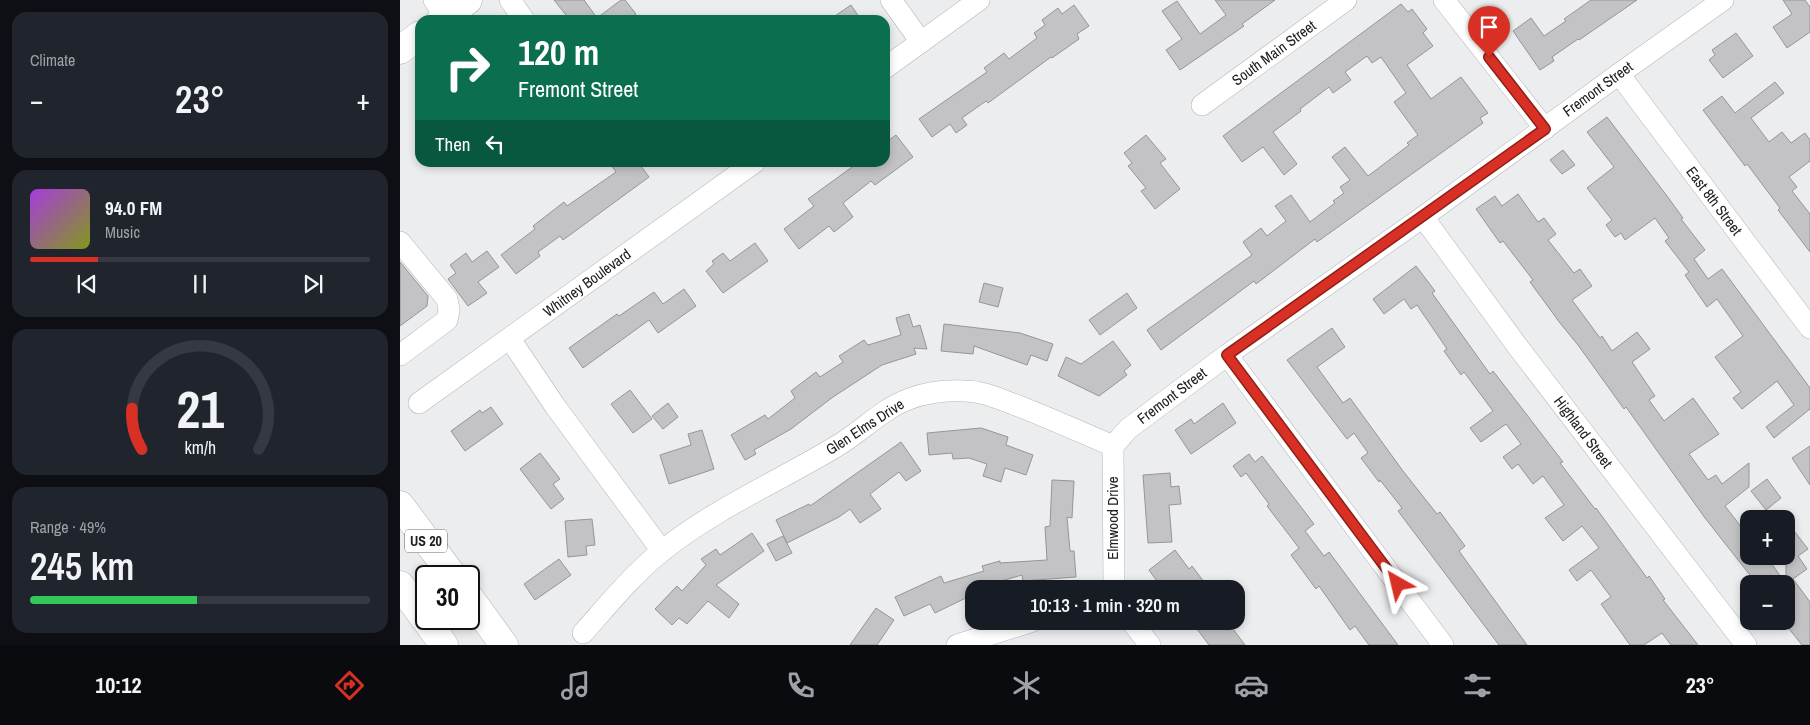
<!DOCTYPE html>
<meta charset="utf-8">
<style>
:root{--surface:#171b24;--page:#20242c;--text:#f1f3f6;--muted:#9ea1a6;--line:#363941;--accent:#d93025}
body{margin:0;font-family:"Archivo Narrow",sans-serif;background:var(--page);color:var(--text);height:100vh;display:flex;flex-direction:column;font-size:19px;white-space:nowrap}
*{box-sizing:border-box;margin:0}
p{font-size:16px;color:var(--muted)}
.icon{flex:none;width:28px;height:28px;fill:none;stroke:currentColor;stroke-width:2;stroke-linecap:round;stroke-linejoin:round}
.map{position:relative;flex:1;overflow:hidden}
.panel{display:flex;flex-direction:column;gap:12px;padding:12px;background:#0d0f14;width:400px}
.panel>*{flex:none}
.hud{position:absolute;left:15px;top:15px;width:475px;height:152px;border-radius:15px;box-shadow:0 2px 8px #0003;background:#0b6e4f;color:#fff;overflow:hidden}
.buttons{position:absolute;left:1340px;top:510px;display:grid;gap:10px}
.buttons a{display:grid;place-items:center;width:55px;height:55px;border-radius:10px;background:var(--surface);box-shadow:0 2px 8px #0003;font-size:25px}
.speed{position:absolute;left:15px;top:565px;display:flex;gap:10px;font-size:25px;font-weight:700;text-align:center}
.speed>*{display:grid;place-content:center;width:65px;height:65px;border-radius:50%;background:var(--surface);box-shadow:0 2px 8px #0003;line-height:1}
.speed .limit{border:2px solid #111;border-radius:8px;background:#fff;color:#111}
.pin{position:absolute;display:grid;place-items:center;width:42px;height:42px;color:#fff;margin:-51px -21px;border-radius:50% 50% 50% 0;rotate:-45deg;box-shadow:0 0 5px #0007}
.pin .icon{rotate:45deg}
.me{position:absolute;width:55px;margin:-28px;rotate:323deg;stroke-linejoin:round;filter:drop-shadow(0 0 4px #0008)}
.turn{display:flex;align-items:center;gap:18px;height:105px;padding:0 20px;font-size:22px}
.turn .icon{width:65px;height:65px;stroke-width:2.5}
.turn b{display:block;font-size:35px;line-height:42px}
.then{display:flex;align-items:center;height:48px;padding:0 20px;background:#0003;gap:10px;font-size:19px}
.big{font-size:38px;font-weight:600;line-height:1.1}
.panel .widget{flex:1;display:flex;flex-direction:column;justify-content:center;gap:8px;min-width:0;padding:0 18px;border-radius:15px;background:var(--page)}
.panel .dial{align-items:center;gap:0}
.dial svg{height:130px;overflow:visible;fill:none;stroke:var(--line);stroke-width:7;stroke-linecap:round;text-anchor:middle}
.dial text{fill:var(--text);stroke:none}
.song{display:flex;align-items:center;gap:15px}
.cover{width:60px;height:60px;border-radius:8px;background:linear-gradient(135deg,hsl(280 70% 55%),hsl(70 70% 35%))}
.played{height:5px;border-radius:2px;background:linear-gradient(90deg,var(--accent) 20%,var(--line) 20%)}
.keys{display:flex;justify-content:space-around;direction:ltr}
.heat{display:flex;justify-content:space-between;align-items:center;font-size:28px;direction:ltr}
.charge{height:8px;border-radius:4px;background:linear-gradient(90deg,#34c759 49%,var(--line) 0)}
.trip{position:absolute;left:565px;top:580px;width:280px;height:50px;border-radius:15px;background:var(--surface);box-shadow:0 2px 8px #0003;font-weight:600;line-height:50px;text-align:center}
.dock{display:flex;height:80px;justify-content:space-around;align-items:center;background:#090b0e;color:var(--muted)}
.dock .icon{width:35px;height:35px}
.dock .selected{color:var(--accent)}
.dock b{font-size:22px;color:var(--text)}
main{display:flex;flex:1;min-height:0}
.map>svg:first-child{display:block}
.building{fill:#c3c3c5;stroke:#969597}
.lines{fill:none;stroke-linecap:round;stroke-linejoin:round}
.minor-casing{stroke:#b4b5b7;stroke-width:22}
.major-casing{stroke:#b4b5b7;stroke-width:29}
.minor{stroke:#fff;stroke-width:21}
.major{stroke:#fff;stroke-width:28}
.route-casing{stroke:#8d1f18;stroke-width:12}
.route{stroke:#d93025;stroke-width:9}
.labels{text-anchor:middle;stroke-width:4;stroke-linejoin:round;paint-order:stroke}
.shield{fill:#fff;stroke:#636364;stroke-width:1}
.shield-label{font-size:14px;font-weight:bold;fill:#202021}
.street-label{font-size:15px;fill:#202021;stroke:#fff}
</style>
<main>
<section class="panel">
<div class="widget"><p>Climate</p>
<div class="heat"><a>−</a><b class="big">23°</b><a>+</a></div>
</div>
<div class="widget">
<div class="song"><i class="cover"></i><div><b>94.0 FM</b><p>Music</p></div></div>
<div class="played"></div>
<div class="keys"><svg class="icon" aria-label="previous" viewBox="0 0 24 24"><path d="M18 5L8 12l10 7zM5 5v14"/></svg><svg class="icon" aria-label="pause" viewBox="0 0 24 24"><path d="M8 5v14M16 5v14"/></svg><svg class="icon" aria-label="next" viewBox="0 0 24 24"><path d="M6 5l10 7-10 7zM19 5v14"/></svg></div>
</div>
<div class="widget dial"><svg viewBox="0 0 100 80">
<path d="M14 69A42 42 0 1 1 86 69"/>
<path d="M14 69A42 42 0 0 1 8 44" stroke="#d93025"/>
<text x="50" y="56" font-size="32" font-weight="700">21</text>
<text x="50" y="72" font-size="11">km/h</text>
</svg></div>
<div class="widget"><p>Range · 49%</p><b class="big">245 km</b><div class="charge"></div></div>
</section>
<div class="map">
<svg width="1410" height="645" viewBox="0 0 1410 645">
<rect width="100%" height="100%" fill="#ebedee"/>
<g class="building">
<polygon points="154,0 184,0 197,18 221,0 225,0 236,14 228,20 170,20"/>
<polygon points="815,0 875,0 842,24 844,26 780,70 766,50 782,39 762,11 777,1 800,34 826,15"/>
<polygon points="1191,0 1237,0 1179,40 1178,39 1152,57 1154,61 1140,70 1113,31 1131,18 1144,36 1166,21 1164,19"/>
<polygon points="1383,0 1405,0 1410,7 1410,32 1387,48 1373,27 1392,14"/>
<polygon points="1001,4 1008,12 1012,9 1027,29 1023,33 1033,46 1007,65 1031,99 1061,77 1088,113 1080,118 1083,123 917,242 915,239 856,284 854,281 761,350 747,330 852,255 843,242 861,228 867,236 886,221 875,206 891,195 910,222 935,203 933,201 944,193 940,187 950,180 932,157 945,147 968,176 1009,145 1007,143 1018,135 994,102 1006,93 981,57 972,63 967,56 945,72 951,80 933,93 929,87 900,109 901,111 873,132 897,164 884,175 863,147 842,162 823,136"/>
<polygon points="451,5 461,20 429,20"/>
<polygon points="674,5 689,26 677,34 679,39 652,58 651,57 588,103 586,101 562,118 567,125 556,133 550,124 532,137 519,119 587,72 584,68 604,53 609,59 637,38 634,33 645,25 642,20 658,8 662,14"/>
<polygon points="1336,33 1353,56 1323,78 1309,60 1315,55 1312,50"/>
<polygon points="1375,82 1384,93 1351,118 1369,142 1382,132 1391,143 1405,133 1410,140 1410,161 1389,177 1397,187 1392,191 1410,214 1410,252 1378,210 1380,208 1347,164 1345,166 1303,110 1322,96 1335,113"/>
<polygon points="1207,117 1267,196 1283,218 1281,219 1305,250 1294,259 1308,279 1322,269 1410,388 1410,409 1374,438 1366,427 1394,405 1377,381 1342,409 1333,398 1341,392 1315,357 1343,336 1317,299 1307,307 1285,275 1289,272 1265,241 1269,238 1255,218 1225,240 1221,233 1215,237 1206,225 1212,220 1187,188 1214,167 1187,132"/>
<polygon points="496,135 513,157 475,185 471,181 443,203 453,217 434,232 429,226 399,249 384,229 414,206 408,199 459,162 485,162 485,143"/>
<polygon points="746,135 766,159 760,163 780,189 755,209 741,191 746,188 728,166 732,163 724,153"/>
<polygon points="1163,150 1175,165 1162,174 1150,160"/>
<polygon points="209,162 238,162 249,177 163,240 160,236 138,252 140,256 116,274 101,255 135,229 133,226 164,202 167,206 216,172"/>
<polygon points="1118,194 1138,222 1144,218 1156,234 1148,240 1174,273 1180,269 1192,286 1172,300 1200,338 1202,336 1212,351 1237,332 1250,349 1232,362 1255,396 1249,400 1264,421 1293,398 1319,434 1289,454 1308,480 1316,475 1322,484 1349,463 1349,487 1325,506 1349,537 1349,556 1366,556 1386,584 1357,584 1305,518 1226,407 1224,409 1178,345 1160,323 1130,282 1133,280 1103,241 1100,243 1076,209 1095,196 1102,206"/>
<polygon points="355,243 368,261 323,293 306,271 314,264 312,261 323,253 330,261"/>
<polygon points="87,251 99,267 78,282 87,293 68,306 48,279 56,273 50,265 66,253 72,262"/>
<polygon points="0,262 28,296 27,306 0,326"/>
<polygon points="1016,266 1035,291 1032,293 1090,374 1093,371 1117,402 1163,462 1160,463 1195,509 1196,508 1247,578 1249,576 1265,599 1263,600 1298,645 1271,645 1262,633 1244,645 1230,645 1201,604 1211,597 1191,570 1177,581 1169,570 1199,548 1182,526 1163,541 1145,518 1164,505 1143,476 1133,484 1118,464 1112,469 1103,457 1121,444 1106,424 1081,442 1070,428 1093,411 1064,372 1061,375 1044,351 1047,349 1017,305 1011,309 1004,299 984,314 973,299"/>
<polygon points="584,283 603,288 598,307 579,302"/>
<polygon points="284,289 296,306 258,333 249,320 183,368 169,348 217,314 219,316 254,292 263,304"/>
<polygon points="727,293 737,308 700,335 689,320"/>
<polygon points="509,314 513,327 520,325 527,349 514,348 516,354 482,365 433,397 391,429 354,450 356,454 345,460 331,435 365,415 368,419 395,398 391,391 416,372 420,377 443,362 439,356 464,340 468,345 501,335 496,318"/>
<polygon points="544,324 620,333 653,344 647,361 631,355 627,365 574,346 573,354 541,351"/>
<polygon points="932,328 945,347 917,367 943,403 950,398 1003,471 1037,514 1040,512 1065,546 1059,551 1127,645 1099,645 998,511 1002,508 980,480 979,482 961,458 968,453 954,433 947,439 887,360"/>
<polygon points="713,341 731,365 724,371 727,375 699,396 658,376 666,357 681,364"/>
<polygon points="230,390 252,419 233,433 211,404"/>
<polygon points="268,403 278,417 263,429 252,416"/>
<polygon points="823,403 836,423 791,454 775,430 791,419 794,424"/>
<polygon points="91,407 103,424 65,451 51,431 80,410 82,413"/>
<polygon points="581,428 608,437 606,445 633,455 626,475 605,468 601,482 583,476 587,464 569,458 553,459 552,453 529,455 527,433"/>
<polygon points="302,430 314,469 269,484 260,455 291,445 288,434"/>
<polygon points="501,442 521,471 506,481 499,472 470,494 481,509 460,523 450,509 439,517 387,543 376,520 409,504 410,506"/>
<polygon points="1410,446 1410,485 1392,458"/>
<polygon points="140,453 160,479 153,484 164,499 151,509 120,469"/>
<polygon points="849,454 855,462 862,456 914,524 905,531 924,556 929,552 998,645 969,645 955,626 950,630 919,586 916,589 891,555 899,548 867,506 869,504 846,473 841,477 833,466"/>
<polygon points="770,473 771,487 779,486 781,504 769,505 772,542 748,543 743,475"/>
<polygon points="1367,479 1381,498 1366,510 1351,491"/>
<polygon points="652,480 674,481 672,518 667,517 670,551 674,551 676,577 623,581 622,575 591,584 592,589 574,589 574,594 535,613 530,604 504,616 495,597 541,576 544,583 584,571 582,566 600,561 600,563 647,560 645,527 650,526"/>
<polygon points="192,519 195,545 186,546 187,555 168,557 165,521"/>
<polygon points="1395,532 1408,549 1398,556 1407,569 1393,579 1410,602 1410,645 1402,645 1386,625 1386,539"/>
<polygon points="352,533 364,551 316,585 339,604 329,618 308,601 287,624 279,618 272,625 255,609 277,586 282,591 306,565 301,559 316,549 320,555"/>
<polygon points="383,536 392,553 376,561 367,544"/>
<polygon points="775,550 789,569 792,566 804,582 795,589 771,589 767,584 762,588 749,570"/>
<polygon points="159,559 171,575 135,600 124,584"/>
<polygon points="476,608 494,620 477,645 450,645"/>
<polygon points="791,621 827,621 845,645 809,645"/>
</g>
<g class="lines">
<g class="minor-casing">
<g id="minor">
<polyline points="34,0 48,20"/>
<polyline points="110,0 124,20"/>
<polyline points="491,0 521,42"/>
<polyline points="1044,0 1145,129"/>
<polyline points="485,68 579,0"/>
<polyline points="1219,74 1410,328"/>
<polyline points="802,105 946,0"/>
<polyline points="1023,217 1118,347 1346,645"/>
<polyline points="0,242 47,299 49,310 47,320 0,355"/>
<polyline points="110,339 155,406 262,551"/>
<polyline points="827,355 1043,645"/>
<polyline points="19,403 355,162"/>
<polyline points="713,446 728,429 827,355 1023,217 1219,74 1323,0"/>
<polyline points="713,446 714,589"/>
<polyline points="731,621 750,645"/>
<path d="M183 633C208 605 232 575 262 551 314 509 379 481 437 446 461 432 482 409 509 399 527 392 546 390 565 391 583 391 599 399 616 405 649 418 681 432 713 446"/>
<polyline points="557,645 633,621"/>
</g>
</g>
<g class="major-casing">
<g id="major">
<polyline points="41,20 68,0"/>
<polyline points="0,50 20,35"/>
<polyline points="0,505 53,576"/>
<polyline points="0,585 44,645"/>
<polyline points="69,597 104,645"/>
</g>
</g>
<use href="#minor" class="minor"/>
<use href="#major" class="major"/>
</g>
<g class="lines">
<g class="route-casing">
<polyline id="route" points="998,584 827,355 1145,129 1089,57"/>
</g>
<use href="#route" class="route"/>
</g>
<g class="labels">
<rect class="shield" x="5" y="529.5" width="42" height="23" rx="4"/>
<g class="shield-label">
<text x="26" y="546">US 20</text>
</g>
<g class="street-label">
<text transform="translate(874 53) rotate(-36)" y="5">South Main Street</text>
<text transform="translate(1198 89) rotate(-36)" y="5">Fremont Street</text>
<text transform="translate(1314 201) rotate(53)" y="5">East 8th Street</text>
<text transform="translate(187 283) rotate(-36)" y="5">Whitney Boulevard</text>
<text transform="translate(772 396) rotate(-37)" y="5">Fremont Street</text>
<text transform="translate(465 427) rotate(-33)" y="5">Glen Elms Drive</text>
<text transform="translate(1183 432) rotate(53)" y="5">Highland Street</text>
<text transform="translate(713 518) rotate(-90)" y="5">Elmwood Drive</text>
</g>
</g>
</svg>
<div class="buttons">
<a>+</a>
<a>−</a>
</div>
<div class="speed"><div class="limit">30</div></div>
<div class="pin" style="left:1089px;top:57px;background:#d93025"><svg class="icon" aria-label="arrive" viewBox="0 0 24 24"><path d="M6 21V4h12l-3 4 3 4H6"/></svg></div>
<svg class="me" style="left:998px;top:584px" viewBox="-20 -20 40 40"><path d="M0-17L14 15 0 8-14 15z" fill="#d93025" stroke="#fff" stroke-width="4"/></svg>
<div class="trip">10:13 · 1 min · 320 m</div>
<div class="hud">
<div class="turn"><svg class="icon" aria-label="right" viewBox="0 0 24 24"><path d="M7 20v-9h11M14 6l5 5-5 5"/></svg><div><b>120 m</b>Fremont Street</div></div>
<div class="then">Then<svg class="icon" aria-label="left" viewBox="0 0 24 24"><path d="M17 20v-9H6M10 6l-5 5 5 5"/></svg></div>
</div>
</div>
</main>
<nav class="dock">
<b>10:12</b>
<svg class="icon selected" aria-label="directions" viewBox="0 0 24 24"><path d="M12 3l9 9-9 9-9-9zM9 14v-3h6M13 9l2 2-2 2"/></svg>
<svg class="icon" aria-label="music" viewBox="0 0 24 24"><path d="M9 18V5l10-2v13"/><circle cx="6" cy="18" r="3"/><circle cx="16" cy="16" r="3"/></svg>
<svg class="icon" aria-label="phone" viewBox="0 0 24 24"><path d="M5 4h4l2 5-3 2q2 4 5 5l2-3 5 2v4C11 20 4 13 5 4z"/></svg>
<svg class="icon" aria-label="climate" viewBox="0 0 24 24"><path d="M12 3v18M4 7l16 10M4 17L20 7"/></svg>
<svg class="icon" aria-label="car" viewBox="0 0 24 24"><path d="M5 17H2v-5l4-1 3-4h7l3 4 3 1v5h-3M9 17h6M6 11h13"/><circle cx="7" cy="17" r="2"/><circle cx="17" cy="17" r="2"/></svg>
<svg class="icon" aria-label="filters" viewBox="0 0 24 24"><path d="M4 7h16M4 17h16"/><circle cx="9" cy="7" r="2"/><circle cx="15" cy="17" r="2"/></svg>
<b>23°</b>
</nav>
